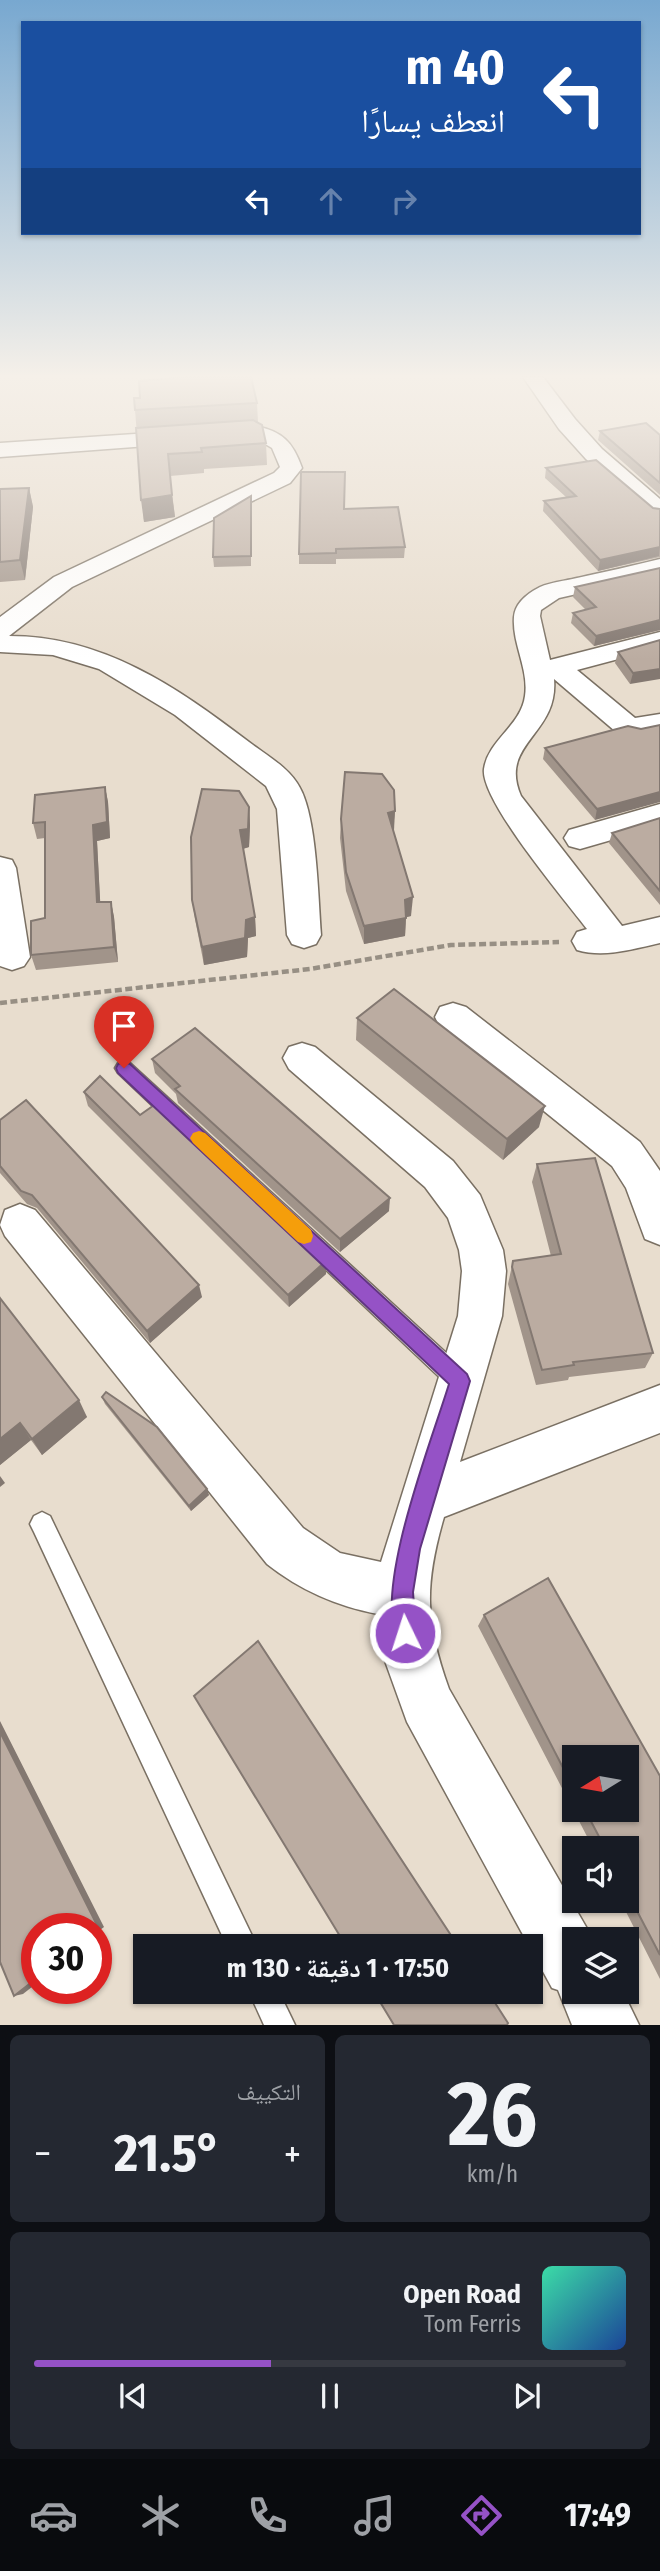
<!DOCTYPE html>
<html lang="ar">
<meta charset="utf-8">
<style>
:root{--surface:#171b24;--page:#242831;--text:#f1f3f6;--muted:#9ea1a6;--line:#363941;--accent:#9552c6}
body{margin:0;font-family:"Fira Sans Condensed","Noto Naskh Arabic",sans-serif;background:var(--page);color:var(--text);direction:rtl;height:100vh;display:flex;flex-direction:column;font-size:26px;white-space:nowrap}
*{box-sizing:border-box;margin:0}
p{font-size:23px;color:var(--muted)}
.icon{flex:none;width:38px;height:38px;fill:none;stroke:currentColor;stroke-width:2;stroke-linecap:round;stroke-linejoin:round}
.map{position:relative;height:2025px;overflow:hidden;direction:ltr}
.side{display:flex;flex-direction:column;gap:10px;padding:10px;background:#0d0f14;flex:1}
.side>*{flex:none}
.guide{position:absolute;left:21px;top:21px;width:620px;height:214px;border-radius:0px;box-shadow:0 2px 5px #0004;direction:rtl;background:#1a4fa0;color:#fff;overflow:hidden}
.needle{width:46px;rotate:259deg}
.controls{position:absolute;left:562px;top:1745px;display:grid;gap:14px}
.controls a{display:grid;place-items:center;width:77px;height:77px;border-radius:0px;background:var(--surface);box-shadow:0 2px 5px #0004;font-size:35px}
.speed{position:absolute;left:21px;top:1913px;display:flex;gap:14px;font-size:35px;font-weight:700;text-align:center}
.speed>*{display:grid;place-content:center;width:91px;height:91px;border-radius:50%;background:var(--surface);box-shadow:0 2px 5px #0004;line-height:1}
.speed .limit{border:10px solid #d22;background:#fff;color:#111}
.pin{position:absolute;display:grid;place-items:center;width:60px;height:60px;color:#fff;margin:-72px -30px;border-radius:50% 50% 50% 0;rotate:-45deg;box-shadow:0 0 7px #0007}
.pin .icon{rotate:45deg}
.me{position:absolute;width:77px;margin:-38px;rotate:356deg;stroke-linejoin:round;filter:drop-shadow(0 0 5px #0008)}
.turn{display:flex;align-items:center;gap:24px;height:147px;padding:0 21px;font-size:32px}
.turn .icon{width:91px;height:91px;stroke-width:2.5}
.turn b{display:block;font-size:49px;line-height:60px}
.lanes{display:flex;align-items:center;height:66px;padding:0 21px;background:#0003;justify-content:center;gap:35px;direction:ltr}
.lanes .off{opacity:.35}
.big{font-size:52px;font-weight:700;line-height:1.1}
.side .widget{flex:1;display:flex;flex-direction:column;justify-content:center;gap:10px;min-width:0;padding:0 24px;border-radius:10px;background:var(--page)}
.side .dial{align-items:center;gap:0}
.dial b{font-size:91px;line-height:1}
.song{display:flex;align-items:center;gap:21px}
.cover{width:84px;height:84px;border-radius:10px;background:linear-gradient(135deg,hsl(160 70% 55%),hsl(220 70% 35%))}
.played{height:7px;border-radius:4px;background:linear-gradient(90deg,var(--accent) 40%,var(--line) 40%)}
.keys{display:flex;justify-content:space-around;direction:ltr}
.heat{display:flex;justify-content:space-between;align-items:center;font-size:38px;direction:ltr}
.side .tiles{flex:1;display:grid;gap:10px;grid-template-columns:1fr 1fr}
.widget:last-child{grid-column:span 2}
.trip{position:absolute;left:133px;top:1934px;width:410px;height:70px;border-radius:0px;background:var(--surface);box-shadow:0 2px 5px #0004;font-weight:700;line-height:70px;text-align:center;direction:rtl}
.tab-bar{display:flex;height:112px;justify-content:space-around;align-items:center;background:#090b0e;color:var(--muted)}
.tab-bar .icon{width:49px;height:49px}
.tab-bar .selected{color:var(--accent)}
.tab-bar b{font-size:32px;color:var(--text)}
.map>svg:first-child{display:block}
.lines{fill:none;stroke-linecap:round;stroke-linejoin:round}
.service-casing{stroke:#7a7063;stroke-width:3}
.minor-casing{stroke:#7a7063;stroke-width:3}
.path{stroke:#978f84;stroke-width:4.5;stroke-dasharray:7 3.5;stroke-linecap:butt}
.service{fill:#fff;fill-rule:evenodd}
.minor{fill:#fff;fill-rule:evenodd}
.wall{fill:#a1948a;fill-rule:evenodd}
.shaded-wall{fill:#837871}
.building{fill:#bbaca1;stroke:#837871;stroke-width:2}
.route{fill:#9552c6;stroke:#613581;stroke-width:2}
.slow{fill:#f59e0b}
</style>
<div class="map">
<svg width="660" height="2025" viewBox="0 0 660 2025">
<rect width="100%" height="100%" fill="#e8ddce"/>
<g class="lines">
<g class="service-casing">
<g id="service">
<polygon points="124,1061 130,1063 468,1373 471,1381 468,1389 460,1392 452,1389 118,1073 115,1068 118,1063"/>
<polygon points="42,1512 50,1516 257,1946 227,1946 34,1532 30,1524 34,1516"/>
<polygon points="249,1992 279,1992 295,2025 264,2025"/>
</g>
</g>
<g class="minor-casing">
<g id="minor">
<polygon points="523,377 543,377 575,419 602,449 660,499 660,518 652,516 586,459 559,429"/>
<path d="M255 426C282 431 293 442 302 468L290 483 72 587 9 636C103 636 177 687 249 742 266 755 290 768 300 788 317 819 318 897 321 935L316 944 304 948 292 944 287 935 277 809 266 786 175 715 99 669 53 655 0 652V617L54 577 274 473 280 467 272 448 255 438 0 457V443Z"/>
<path d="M660 559V575L559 598 541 610 540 616 550 660 660 632V648L577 670 635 718 660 714V732L638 737 615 731 554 679C559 735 498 743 521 796L622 926 660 917V943C633 949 604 958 577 950L572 941 577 932 587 929C565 900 480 800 484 769 488 740 521 726 525 696 529 669 512 644 514 617 515 603 528 593 540 587 551 582 565 581 577 578 604 572 632 566 660 559Z"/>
<polygon points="660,804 660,826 580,849 569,846 564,838 569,830"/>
<polygon points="0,857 12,860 16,868 30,957 24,966 12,970 0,966"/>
<polygon points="453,1003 466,1007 640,1142 660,1171 660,1245 645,1239 626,1188 612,1166 440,1027 435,1017 440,1007"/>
<path d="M302 1043 315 1047 453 1161 480 1195 503 1250 506 1271 502 1316 460 1462 660 1385V1433L444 1517C424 1586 425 1622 449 1689L593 1939H574V1992H623L639 2025H572L558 1990 552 1988 407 1722 380 1647 378 1614C336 1606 300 1590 267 1564L5 1236 0 1225 5 1210 20 1204 35 1210 303 1528 340 1553 381 1562 458 1316 462 1271 459 1250 448 1218 425 1187 289 1069 283 1058 289 1047Z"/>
</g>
</g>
<polyline class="path" points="0,1003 310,969 451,945 559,942"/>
<use href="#service" class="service"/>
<use href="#minor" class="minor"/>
</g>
<g class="wall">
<polygon points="257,403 258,422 266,443 267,465 204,469 204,473 170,476 175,517 144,522 135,410"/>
<polygon points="600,431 660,435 660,495 598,440"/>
<polygon points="546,468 653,508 660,509 660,557 598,571 543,511 544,501 566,497 545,478"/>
<polygon points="29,488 33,507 25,580 0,582 0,489"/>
<polygon points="251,496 251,566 214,567 213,557"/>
<polygon points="344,509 405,547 404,558 336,559 336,564 299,564 299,554"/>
<polygon points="660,568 660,630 594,646 571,623 573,613 586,610 573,597 575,587"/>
<polygon points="660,640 630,684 615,663 618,652"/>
<polygon points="641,729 595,820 543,759 545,748"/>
<polygon points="105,787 108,802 110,838 97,841 100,902 111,902 114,917 118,962 36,970 31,955 45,918 45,838 37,839 33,823"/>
<polygon points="249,807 250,825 249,847 243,849 255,917 256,936 248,938 247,957 204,965 195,919 192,900"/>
<polygon points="395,811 393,830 411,916 406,917 405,936 364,944 346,891 340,838 341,819"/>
<polygon points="660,818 660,905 609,843 612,833"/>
<polygon points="357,1018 539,1127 503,1160 356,1040"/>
<polygon points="152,1059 389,1211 340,1252 178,1103 176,1094 155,1073"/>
<polygon points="84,1092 140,1115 326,1274 289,1307 88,1106"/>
<polygon points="0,1120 202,1297 150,1343 37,1208 27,1204 0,1173"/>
<polygon points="537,1164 653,1353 645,1368 569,1377 568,1380 536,1385 508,1284 513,1261 551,1256 532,1182"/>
<polygon points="0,1298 87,1417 42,1455 31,1440 0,1465"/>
<polygon points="102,1397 209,1495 191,1511 105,1404"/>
<path d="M484 1615 660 1776V1979L620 1900H626V1848H593L478 1626ZM574 1757 626 1810H574Z"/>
</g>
<g class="shaded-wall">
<polygon points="29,488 33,507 25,580 20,560"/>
<polygon points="172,495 175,517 144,522 141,500"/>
<polygon points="660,547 659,556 598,571 600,560"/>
<polygon points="660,620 660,630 594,646 596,636"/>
<polygon points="660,669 660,679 630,684 633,673"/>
<polygon points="105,787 108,802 110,838 97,841 101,917 97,902 93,825"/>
<polygon points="660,792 660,802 595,820 597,809"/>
<polygon points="249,807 250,825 249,847 242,849 240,830"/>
<polygon points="395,811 394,830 387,832 388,813"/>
<polygon points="413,897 411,916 403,918 405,900"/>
<polygon points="111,902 114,917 118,962 114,947"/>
<polygon points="255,917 256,936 248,938 247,957 204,965 202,947 246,920"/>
<polygon points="406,918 405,936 364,944 364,926"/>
<polygon points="545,1106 539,1127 503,1160 507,1139"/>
<polygon points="390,1198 389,1211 340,1252 340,1239"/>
<polygon points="326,1261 326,1274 289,1307 288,1295"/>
<polygon points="199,1285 202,1297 150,1343 147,1331"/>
<polygon points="79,1400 87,1417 42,1455 32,1439"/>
<polygon points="20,1423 31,1440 0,1465 0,1439"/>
<polygon points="0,1476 5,1483 0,1487"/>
<polygon points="207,1489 209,1495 191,1511 189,1506"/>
<polygon points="0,1721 104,1927 96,1933 96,1928 0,1732"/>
<polygon points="37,1978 37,1983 23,1994 14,1996"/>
</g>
<g class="building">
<polygon points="185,377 251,377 257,403 135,410 134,398 140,398 139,381"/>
<polygon points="253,420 262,425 266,443 201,448 202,452 168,454 172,495 141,500 136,428"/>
<polygon points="646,423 660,435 660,483 600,431"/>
<polygon points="596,460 653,508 660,509 660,547 600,560 544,501 576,496 546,468"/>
<polygon points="301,472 345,472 344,509 398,507 405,547 336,549 336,553 299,554"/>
<polygon points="29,488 20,560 0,562 0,489"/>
<polygon points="251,496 251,556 213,557 214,518"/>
<polygon points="660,568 660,620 596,636 573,613 596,607 575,587"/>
<polygon points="660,640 660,669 633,673 618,652"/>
<polygon points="660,725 660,792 597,809 545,748 628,726 641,729"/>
<polygon points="345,772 382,774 394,790 395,811 388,813 413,897 405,900 406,918 364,926 346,872 341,819"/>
<polygon points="105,787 107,822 93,825 97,902 111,902 114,947 31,955 31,921 45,918 45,822 33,823 35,795"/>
<polygon points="202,789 239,791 249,807 248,829 240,830 255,917 246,920 245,938 202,947 192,900 191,837"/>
<polygon points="660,818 660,891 612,833"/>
<polygon points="394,989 545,1106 507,1139 357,1018"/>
<polygon points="195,1028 390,1198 340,1239 175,1089 180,1086 152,1059"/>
<polygon points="100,1076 140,1115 157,1103 326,1261 288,1295 84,1092"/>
<polygon points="26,1100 199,1285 147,1331 32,1195 21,1191 0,1166 0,1120"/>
<polygon points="595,1158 653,1353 573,1362 574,1365 542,1370 512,1267 513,1261 561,1254 537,1164"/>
<polygon points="0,1298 79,1400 32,1439 20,1423 0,1439"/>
<polygon points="106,1392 157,1427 207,1489 189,1506 102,1397"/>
<polygon points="548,1578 660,1776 660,1955 626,1890 626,1848 605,1848 585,1810 626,1810 626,1757 574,1757 574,1789 484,1615"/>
<polygon points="258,1641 458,1946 346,1946 194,1696"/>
<polygon points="0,1732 98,1927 96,1928 37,1928 37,1978 14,1996 0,1962"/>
<polygon points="374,1992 488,1992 508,2023 507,2025 394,2025"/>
</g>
<linearGradient id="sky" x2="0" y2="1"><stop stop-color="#78a8d0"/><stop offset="0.57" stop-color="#f5f0e9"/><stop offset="1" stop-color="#f5f0e9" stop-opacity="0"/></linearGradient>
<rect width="660" height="660" fill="url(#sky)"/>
<path class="route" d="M124 1062 130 1064 467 1374 470 1381 420 1549 413 1592 416 1633 413 1641 405 1644 397 1641C374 1586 431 1443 449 1384L118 1073 116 1068 118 1064Z"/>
<polygon class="slow" points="199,1131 205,1133 311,1230 313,1236 311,1242 304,1244 298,1242 193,1143 190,1138 193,1133"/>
</svg>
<div class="controls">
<a><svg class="needle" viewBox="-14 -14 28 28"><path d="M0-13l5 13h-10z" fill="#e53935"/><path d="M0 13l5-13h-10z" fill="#9ea1a6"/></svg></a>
<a><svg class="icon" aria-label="sound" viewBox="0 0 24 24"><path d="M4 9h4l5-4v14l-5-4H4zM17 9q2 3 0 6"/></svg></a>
<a><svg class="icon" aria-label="layers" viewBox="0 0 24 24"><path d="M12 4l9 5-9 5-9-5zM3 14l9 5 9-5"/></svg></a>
</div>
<div class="speed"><div class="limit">30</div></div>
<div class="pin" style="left:124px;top:1068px;background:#d93025"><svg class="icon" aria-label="arrive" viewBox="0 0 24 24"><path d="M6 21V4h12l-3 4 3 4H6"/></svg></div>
<svg class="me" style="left:405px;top:1633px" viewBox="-20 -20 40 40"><circle r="17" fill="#9552c6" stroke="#fff" stroke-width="3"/><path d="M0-11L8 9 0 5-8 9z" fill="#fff"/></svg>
<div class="trip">17:50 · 1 دقيقة · 130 m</div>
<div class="guide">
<div class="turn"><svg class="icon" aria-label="left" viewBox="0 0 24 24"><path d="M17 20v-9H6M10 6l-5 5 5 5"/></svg><div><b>40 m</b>انعطف يسارًا</div></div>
<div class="lanes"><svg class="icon" aria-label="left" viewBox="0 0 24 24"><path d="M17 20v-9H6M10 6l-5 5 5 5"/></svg><svg class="icon off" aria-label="ahead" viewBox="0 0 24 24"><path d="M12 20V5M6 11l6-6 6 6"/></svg><svg class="icon off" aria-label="right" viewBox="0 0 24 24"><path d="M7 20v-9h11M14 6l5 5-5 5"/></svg></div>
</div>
</div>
<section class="side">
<div class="tiles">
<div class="widget dial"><b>26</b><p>km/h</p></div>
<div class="widget"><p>التكييف</p>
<div class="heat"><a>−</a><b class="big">21.5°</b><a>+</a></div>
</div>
<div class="widget">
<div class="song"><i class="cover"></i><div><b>Open Road</b><p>Tom Ferris</p></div></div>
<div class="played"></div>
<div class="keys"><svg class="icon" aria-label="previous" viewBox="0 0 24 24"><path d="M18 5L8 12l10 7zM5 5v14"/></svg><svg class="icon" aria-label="pause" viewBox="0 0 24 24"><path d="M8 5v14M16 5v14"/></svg><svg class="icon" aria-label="next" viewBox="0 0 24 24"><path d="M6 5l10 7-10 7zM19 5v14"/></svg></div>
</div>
</div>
</section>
<nav class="tab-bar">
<b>17:49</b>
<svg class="icon selected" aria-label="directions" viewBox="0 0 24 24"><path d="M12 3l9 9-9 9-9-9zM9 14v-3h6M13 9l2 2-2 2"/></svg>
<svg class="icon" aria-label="music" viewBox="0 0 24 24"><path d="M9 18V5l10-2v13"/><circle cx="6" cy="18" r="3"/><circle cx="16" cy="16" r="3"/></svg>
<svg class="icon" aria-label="phone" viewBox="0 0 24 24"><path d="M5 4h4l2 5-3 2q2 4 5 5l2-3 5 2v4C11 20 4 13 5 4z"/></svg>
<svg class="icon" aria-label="climate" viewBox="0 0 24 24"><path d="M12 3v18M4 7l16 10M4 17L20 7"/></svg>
<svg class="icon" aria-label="car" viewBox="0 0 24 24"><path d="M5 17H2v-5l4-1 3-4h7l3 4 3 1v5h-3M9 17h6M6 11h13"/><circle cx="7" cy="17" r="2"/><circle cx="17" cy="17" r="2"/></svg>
</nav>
